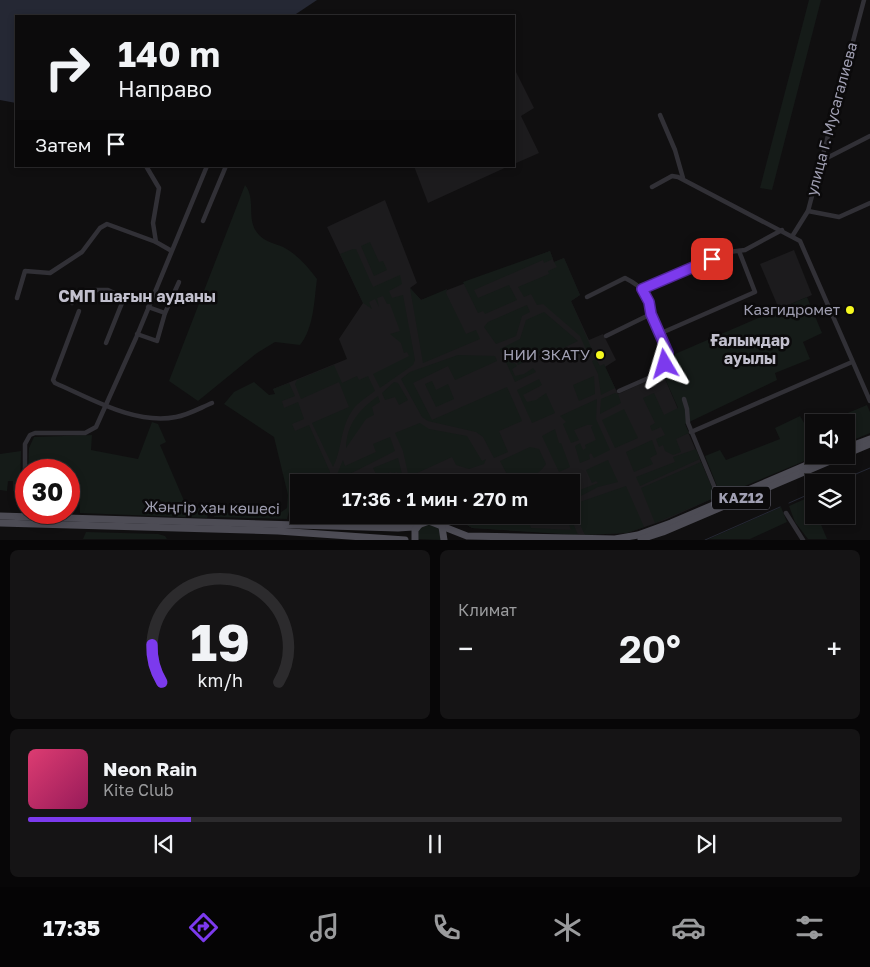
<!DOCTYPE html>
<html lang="ru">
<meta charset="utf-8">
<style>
:root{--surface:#0c0b0c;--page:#151415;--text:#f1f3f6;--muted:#9a9b9d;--line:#2c2b2d;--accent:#7c3aed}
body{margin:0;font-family:"Golos Text",sans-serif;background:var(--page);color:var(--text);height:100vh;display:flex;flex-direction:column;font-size:19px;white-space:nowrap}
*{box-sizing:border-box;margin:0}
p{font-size:16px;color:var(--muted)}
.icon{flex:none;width:28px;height:28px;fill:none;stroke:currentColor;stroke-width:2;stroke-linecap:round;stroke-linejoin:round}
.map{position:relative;height:540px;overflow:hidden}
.panel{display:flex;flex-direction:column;gap:10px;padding:10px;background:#070607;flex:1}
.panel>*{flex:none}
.banner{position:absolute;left:15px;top:15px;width:500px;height:152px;border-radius:0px;box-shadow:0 2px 8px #0003,0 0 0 1px var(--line);background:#0c0b0c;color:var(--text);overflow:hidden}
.tools{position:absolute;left:805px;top:414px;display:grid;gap:10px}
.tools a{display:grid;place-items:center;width:50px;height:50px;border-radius:0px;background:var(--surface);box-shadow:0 2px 8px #0003,0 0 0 1px var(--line);font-size:25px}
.speed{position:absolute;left:15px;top:459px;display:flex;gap:10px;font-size:25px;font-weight:700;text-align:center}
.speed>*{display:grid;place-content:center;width:65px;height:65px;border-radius:50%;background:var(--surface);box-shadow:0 2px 8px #0003,0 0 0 1px var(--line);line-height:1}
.speed .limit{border:8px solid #d22;background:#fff;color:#111}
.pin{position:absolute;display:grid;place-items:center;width:42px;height:42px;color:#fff;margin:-21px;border-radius:10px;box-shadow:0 2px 8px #0006}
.me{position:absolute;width:55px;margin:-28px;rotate:353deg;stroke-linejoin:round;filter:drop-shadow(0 0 4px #0008)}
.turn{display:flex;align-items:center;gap:18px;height:105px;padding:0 20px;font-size:22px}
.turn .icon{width:65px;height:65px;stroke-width:2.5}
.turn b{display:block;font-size:35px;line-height:42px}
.then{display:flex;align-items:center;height:48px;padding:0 20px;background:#0003;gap:10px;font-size:19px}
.big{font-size:38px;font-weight:600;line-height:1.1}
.panel .card{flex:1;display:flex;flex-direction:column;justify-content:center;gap:8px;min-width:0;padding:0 18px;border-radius:8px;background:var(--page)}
.panel .dial{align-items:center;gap:0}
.dial svg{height:130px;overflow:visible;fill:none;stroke:var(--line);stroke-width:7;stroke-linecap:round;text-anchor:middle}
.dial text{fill:var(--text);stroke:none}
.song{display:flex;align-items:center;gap:15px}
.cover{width:60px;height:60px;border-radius:8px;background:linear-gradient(135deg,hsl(340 70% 55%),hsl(330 70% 35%))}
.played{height:5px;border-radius:2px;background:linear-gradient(90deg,var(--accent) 20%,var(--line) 20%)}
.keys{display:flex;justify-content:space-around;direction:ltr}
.heat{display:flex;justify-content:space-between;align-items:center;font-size:28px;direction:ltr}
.panel .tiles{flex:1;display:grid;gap:10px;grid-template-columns:1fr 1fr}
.card:last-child{grid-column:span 2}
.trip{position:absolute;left:290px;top:474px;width:290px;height:50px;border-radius:0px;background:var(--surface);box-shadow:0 2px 8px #0003,0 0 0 1px var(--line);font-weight:600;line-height:50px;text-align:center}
.menu{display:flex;height:80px;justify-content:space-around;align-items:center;background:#050405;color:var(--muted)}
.menu .icon{width:35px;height:35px}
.menu .current{color:var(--accent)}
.menu b{font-size:22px;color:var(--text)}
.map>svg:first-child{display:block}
.built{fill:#1c1b1d}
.green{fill:#151b18}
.water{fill:#252834}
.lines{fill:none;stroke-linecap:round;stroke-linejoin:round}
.stream{stroke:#252834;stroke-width:1}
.street{stroke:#313036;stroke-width:4.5}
.primary{stroke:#4d4c55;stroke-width:7}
.route-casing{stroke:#51269a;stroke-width:12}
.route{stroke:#7c3aed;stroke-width:9}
.poi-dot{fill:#f6f91f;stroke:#0b0a0b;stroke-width:2}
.labels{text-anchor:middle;stroke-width:5;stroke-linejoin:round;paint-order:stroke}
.shield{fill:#0b0a0b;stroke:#737280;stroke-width:1}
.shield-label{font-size:14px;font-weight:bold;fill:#a09fb2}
.street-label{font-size:15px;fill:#a09fb2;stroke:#0b0a0b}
.poi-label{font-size:15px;fill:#a09fb2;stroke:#0b0a0b;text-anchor:end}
.neighbourhood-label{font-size:16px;font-weight:bold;fill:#c2c0ce;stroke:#0b0a0b}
</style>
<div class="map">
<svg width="870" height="540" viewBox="0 0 870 540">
<rect width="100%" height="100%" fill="#100f10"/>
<g class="built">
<polygon points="516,72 534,108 521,116 539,153 514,164 514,73"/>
<polygon points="414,166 509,166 428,203"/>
<polygon points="385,200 417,283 410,288 421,300 550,251 554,262 564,258 580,295 571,301 589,340 603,334 616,360 605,367 618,394 663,374 716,497 665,520 627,533 585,535 472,528 451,515 571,515 571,482 317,482 273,389 347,359 339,339 363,303 327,227"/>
<polygon points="794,250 812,295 779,309 760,264"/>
</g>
<g class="green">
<polygon points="809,0 821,0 772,190 760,188"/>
<path d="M245 185C257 200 245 220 259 235 264 241 276 244 283 247 298 255 307 266 317 279 314 301 314 328 300 345L275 342 257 353 198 401 169 381Z"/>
<polygon points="370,242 379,262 383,261 387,270 374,276 361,246"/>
<polygon points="353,249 356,249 373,287 400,275 402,284 389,291 392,298 403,295 415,360 413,365 380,388 373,374 409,356 407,352 404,353 401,343 390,334 400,331 390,304 387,304 383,296 377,298 379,307 375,299 369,302 372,309 363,303 340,254"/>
<polygon points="550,251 553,259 544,263 543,260 474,290 478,298 509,285 517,300 485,314 483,311 478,313 463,282"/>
<polygon points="564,258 580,295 571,301 593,352 588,354 580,336 543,304 537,305 531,294 524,297 518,287 549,274 548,271 557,267 554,262"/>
<polygon points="410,288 421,300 447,289 446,293 466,334 476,330 480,339 423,363"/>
<polygon points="807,297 822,333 803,342 810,359 775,373 777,380 685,424 689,433 676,439 681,452 673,455 665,451 663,445 659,447 656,439 665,435 661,427 652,431 650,426 655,423 643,398 654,393 664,415 678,408 663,374 675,354"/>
<polygon points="527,305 530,312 522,316 516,336 496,344 484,327 488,322"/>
<polygon points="544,312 578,341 559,350 557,348 550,349 518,365 513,349 506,352 512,363 515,363 517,366 512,369 515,376 524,374 533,368 536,372 515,382 500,349 520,339 526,320"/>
<polygon points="458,355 495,356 497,361 455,380 448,366 413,383 432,420 507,387 522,421 499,431 508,452 494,458 483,437 476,432 428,421 422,417 401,379 410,372"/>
<polygon points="596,359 600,366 604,364 615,388 601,395 598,374 592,361"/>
<path d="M334 365 342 383 357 376 359 380 368 376 375 391C367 397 357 403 352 411 340 428 342 450 333 467L312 423 349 407 339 382 301 399 295 384 297 380Z"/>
<polygon points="594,376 595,394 579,401 573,385"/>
<polygon points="539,379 542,385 523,395 527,402 536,400 546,393 555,413 532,423 517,390"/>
<polygon points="432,381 436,390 448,384 454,399 436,407 425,384"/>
<polygon points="254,382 269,395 275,394 273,389 289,383 295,396 282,401 284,408 298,402 304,419 292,424 295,431 309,425 330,472 328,482 299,482 299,504 291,504 287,519 214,517 215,512 277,515 287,508 288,495 274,437 224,404 234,392"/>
<polygon points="394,382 398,383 408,400 399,405 395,397 385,400 382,393"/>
<polygon points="615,393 618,394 621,403 600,414 601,399"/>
<path d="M378 396 380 402 372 407 374 415 366 419 346 448C347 423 359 410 378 396Z"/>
<polygon points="597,399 596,419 610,450 594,458 591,453 589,455 590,459 580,463 575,446 580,443 583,450 586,448 585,445 596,440 591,427 593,425 587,425 574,430 579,440 571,443 563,424 566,422 560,416"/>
<polygon points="867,405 870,412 870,433 846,443 846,422 826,422"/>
<polygon points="624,409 638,438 615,448 602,420"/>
<polygon points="800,416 806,426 814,426 814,455 819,455 721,496 705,456 720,450 726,460 780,439 775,428"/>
<polygon points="152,422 158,424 166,442 160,445 185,503 209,512 207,518 80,513 79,497 75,497 75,478 69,478 69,470 28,470 29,448 34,437 92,435 91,450 138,459"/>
<polygon points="420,423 429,429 467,436 482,461 486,459 484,464 469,469 456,465 452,457 415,474 419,482 428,478 430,482 410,482 403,451 395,433"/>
<polygon points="555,429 559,443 561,443 570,467 559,472 542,436"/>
<polygon points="390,437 395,451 334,482 343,460 345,466 376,452 373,444"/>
<polygon points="652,440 657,454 650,458 653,464 634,472 626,452"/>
<path d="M530 447 539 449 546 464C538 477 520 483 506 482L510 480 500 461Z"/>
<polygon points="696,449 700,459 640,486 636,477 675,462 673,457"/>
<polygon points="21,451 20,492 13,491 13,481 8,481 7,491 0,490 0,454"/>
<polygon points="398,458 404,482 395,482 400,479 397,472 392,474 391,472 384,475 387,482 380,482 373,468"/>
<polygon points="608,460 618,482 598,487 575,499 571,491 571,482 567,482 564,477 569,474 577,491 598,483 596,481 592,483 586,470"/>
<polygon points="701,462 716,497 655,523 641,488"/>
<polygon points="626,486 644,527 627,533 585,535 577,518 577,503"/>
<polygon points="814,495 814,515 817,515 827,539 808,539 795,522 789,506"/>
<polygon points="781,507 787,522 750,539 709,539"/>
<polygon points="308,515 363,515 366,521 307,520"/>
<polygon points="451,515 546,515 527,518 531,528 571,530 566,516 570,516 578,535 472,528"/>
<polygon points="429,524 439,529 441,540 418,539 419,529"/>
<polygon points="86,532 158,534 165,536 167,539 83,539"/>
</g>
<polygon class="water" points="0,0 317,0 293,16 16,16 16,103 0,100"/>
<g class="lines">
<g class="stream">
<polyline points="837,482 870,468"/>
<polyline points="789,503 814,492"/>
<polyline points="705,540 780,507"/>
</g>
<g class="street">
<polyline points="660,115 675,150 683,178"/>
<polyline points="821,161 870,136"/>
<polyline points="146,166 159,188 153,223 156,242"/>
<polyline points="652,187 672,176 678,177 800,241 870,401"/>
<polyline points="808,211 839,217 870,203"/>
<polyline points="203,221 226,166"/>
<polyline points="793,235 808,211 864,0"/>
<polyline points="642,289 729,252 745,250 782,230"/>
<path d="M587 297 625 278C645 288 646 294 651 314 654 327 662 341 668 353L660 373 619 391"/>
<polyline points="17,298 25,271 50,273 82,252 100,228 107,224 156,242 170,250"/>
<polyline points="72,303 85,290 108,290 124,298 106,343"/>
<polyline points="148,307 165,313"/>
<path d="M79 311 53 380 55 383C92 399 135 425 176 417 188 415 200 408 212 403"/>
<polyline points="137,334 157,341 165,313 179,282"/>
<polyline points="659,334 755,292 739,251"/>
<polyline points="606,336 651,314"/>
<polyline points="684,399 687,409 688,423 721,503"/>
<polyline points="691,432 852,362"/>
<polyline points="786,513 803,540"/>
<polyline points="25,518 25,444 30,435 35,433 85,433 96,427 136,338 207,166"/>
</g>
<g class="primary">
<polyline points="846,448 870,439"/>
<polyline points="846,454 870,444"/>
<polyline points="0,516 398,528 413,527 429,521 467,536 615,539 638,535 671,523 830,455"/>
<polyline points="0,523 278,531 405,540"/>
<polyline points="442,527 444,540"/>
<polyline points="641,539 663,532 844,455"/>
<polyline points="415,540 415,530 419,525"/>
</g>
</g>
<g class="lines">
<g class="route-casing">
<polyline id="route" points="665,364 668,353 651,314 649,302 642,289 712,259"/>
</g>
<use href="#route" class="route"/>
</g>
<g class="poi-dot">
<circle cx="850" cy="310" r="5"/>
<circle cx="600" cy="355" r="5"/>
</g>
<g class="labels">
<rect class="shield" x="712" y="486.5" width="58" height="23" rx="4"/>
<g class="shield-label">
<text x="741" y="503">KAZ12</text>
</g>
<g class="street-label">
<text transform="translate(832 119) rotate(-75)" y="5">улица Г. Мусагалиева</text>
<text transform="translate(212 508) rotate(1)" y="5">Жәңгір хан көшесі</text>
</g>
<g class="poi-label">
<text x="840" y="315">Казгидромет</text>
<text x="590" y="360">НИИ ЗКАТУ</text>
</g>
<g class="neighbourhood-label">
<text x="137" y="302">СМП шағын ауданы</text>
<text x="750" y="346">Ғалымдар<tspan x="750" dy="18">ауылы</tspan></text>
</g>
</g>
</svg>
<div class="tools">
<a><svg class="icon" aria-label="sound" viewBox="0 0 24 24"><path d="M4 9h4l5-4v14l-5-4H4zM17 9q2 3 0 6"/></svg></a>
<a><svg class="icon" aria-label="layers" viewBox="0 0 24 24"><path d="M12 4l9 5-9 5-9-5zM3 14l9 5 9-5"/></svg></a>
</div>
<div class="speed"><div class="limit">30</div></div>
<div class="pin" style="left:712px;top:259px;background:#d93025"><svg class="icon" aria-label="arrive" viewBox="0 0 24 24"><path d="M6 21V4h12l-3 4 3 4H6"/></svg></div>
<svg class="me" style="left:665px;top:364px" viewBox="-20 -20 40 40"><path d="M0-17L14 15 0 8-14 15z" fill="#7c3aed" stroke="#fff" stroke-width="4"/></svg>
<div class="trip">17:36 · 1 мин · 270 m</div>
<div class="banner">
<div class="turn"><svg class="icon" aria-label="right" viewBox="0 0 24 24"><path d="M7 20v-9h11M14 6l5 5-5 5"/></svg><div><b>140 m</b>Направо</div></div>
<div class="then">Затем<svg class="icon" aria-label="arrive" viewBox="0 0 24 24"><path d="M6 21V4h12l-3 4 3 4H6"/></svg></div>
</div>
</div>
<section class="panel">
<div class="tiles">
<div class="card dial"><svg viewBox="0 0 100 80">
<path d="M14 69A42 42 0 1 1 86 69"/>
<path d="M14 69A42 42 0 0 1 8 46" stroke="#7c3aed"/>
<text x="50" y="56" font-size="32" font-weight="700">19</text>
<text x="50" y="72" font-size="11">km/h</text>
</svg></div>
<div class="card"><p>Климат</p>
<div class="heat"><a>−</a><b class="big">20°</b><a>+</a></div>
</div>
<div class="card">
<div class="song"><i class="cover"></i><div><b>Neon Rain</b><p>Kite Club</p></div></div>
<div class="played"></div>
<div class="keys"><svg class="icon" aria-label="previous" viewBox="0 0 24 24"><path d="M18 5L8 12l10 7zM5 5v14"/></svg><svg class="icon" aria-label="pause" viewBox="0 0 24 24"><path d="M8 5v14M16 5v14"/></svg><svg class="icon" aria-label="next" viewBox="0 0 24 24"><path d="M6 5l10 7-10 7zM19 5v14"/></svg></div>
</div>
</div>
</section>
<nav class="menu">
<b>17:35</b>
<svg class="icon current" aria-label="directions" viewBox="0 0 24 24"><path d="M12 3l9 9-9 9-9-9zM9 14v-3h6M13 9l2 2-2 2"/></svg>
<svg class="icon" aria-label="music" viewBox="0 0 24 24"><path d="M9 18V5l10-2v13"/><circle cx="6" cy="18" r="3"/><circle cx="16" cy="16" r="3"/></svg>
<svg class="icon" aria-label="phone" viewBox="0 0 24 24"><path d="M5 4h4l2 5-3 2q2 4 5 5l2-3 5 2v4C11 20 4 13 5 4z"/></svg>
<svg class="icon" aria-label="climate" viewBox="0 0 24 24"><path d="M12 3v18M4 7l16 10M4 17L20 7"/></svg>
<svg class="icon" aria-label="car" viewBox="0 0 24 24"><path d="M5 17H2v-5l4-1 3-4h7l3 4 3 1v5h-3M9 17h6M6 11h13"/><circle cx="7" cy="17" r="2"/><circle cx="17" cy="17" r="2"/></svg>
<svg class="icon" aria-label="filters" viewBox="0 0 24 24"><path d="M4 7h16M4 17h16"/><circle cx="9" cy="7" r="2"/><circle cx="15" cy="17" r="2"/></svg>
</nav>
